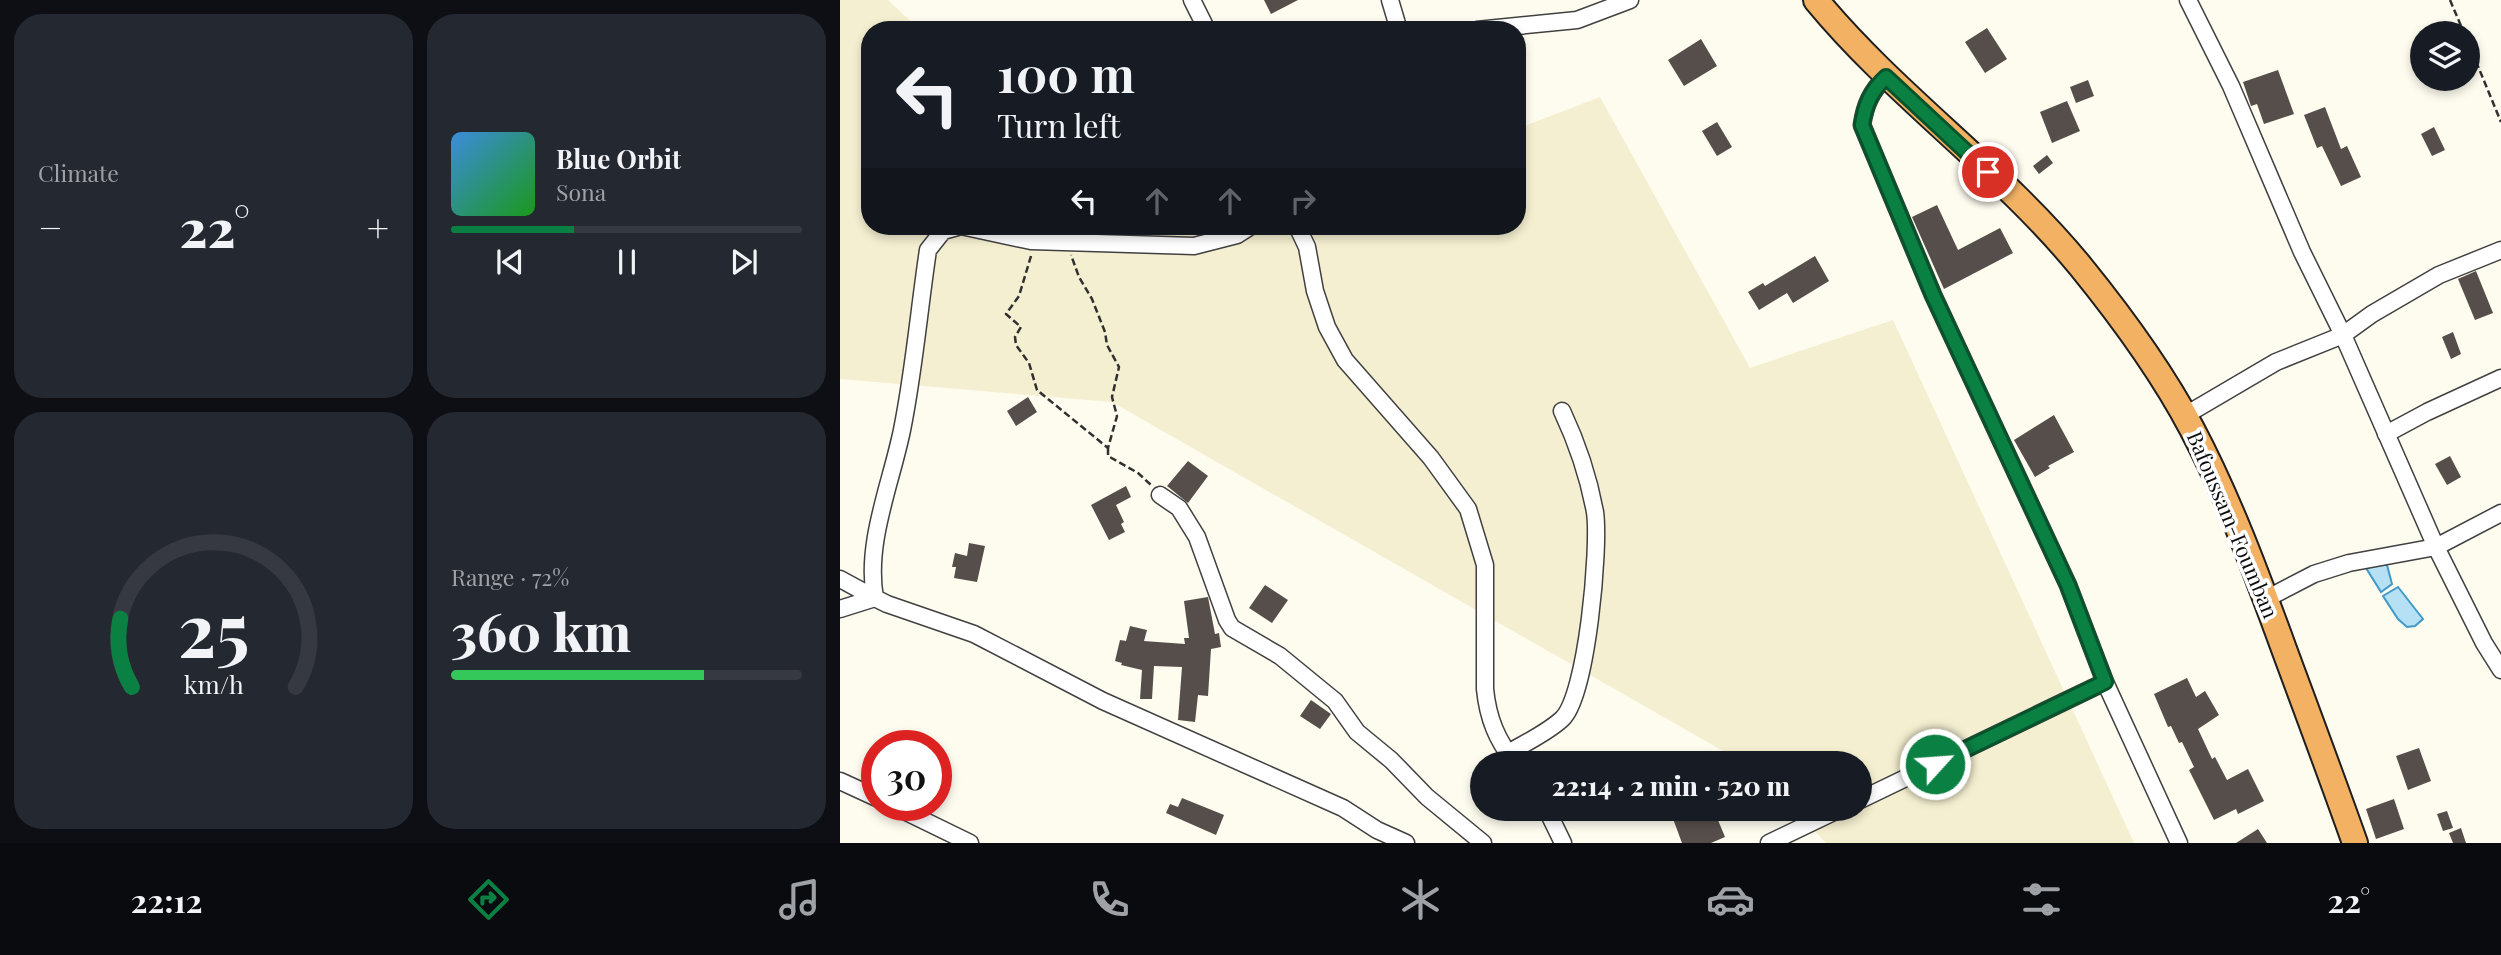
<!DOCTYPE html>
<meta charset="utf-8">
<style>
:root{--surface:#171b24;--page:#242831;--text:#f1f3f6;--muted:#9ea1a6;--line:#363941;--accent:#0b8043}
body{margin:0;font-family:"Playfair Display",serif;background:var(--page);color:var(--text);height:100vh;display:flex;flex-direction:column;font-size:26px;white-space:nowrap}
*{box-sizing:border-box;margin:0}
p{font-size:23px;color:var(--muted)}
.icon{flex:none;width:38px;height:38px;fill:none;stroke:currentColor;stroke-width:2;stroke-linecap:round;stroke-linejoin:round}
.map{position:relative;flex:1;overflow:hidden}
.sheet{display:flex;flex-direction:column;gap:14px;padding:14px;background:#0d0f14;width:840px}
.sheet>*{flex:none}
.top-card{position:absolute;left:21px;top:21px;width:665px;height:214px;border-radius:28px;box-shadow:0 4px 10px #0003;background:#171b24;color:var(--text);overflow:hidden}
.tools{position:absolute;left:1570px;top:21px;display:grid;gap:14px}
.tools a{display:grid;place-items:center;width:70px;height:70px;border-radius:50%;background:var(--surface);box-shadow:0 4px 10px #0003;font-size:35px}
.speed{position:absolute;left:21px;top:730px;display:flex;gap:14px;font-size:35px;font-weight:700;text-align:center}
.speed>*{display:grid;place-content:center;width:91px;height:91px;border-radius:50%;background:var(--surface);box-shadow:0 4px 10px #0003;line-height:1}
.speed .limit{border:10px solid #d22;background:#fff;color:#111}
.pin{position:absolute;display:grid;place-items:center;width:60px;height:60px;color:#fff;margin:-30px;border:4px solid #fff;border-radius:50%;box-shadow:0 2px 7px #0007}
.me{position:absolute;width:77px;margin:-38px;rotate:64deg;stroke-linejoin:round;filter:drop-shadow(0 0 5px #0008)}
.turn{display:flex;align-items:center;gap:24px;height:147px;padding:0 21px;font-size:32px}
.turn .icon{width:91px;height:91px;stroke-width:2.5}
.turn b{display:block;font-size:49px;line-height:60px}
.lanes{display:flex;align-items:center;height:66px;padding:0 21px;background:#0003;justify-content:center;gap:35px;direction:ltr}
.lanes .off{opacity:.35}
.big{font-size:52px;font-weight:800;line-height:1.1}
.sheet .card{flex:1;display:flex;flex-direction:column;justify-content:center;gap:10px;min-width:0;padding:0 24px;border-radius:28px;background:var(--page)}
.sheet .dial{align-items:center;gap:0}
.dial svg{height:182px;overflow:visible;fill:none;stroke:var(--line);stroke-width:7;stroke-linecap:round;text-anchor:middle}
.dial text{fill:var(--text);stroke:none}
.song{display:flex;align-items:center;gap:21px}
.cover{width:84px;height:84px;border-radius:10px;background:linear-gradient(135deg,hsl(210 70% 55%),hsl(120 70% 35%))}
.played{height:7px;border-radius:4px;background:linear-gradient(90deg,var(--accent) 35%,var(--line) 35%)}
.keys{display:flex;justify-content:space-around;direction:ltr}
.heat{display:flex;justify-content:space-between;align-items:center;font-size:38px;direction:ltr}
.charge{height:10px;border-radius:5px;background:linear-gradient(90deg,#34c759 72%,var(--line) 0)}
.sheet .tiles{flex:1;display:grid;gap:14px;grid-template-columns:repeat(2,1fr)}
.trip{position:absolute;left:630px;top:751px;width:402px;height:70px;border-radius:35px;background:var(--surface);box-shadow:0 4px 10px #0003;font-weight:800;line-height:70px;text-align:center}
.menu{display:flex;height:112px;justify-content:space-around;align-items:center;background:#090b0e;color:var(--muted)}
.menu .icon{width:49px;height:49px}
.menu .current{color:var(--accent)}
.menu b{font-size:32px;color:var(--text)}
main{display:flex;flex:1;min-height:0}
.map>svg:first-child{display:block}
.farmland{fill:#f4efd0}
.water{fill:#b6e0f4;stroke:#3f9ac9;stroke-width:2}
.building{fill:#564e4b}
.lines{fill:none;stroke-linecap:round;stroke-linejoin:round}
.minor-casing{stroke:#414141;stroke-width:19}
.trunk-casing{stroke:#1f1f1f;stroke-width:28}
.path{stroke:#303030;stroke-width:2.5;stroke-dasharray:7 3.5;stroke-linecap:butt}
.minor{stroke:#fff;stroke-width:16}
.trunk{stroke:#f2b163;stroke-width:24}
.route-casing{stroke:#07532c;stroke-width:18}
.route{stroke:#0b8043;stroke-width:12}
.labels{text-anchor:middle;stroke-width:7;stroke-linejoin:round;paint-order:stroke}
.street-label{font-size:21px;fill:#0e0e0e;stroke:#fff}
</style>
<main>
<section class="sheet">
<div class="tiles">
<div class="card"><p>Climate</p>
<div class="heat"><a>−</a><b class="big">22°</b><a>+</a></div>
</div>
<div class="card">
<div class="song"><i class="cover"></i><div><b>Blue Orbit</b><p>Sona</p></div></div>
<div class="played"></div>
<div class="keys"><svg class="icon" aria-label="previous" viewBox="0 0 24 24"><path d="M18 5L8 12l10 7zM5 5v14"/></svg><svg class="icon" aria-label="pause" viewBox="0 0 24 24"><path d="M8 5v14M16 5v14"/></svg><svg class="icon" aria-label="next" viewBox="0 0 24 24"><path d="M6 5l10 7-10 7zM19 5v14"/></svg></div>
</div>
<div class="card dial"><svg viewBox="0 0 100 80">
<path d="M14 69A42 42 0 1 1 86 69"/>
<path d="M14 69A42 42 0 0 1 9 39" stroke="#0b8043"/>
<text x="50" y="56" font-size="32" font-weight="700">25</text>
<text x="50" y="72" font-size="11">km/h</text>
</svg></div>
<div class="card"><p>Range · 72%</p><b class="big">360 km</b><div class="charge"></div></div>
</div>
</section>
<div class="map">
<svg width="1661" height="843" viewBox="0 0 1661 843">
<rect width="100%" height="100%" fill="#fefbef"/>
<polygon class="farmland" points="0,0 48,0 80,30 30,30 30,226 677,226 677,129 760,97 910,368 1053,320 1294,843 986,843 953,809 1020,808 1020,763 904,763 272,402 0,379"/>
<g class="water">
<polygon points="1537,560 1547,565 1552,584 1541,592 1526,568"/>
<polygon points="1558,587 1583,619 1575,626 1567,627 1558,619 1543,596"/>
</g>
<g class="building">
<polygon points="424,0 458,0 431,14"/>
<polygon points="1147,28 1167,59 1145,73 1125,42"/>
<polygon points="861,39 877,66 844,86 828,60"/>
<polygon points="1438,70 1454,114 1424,124 1417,104 1411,106 1403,82"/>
<polygon points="1248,80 1254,96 1236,103 1230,87"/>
<polygon points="1227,101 1240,131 1212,143 1200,112"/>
<polygon points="1485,107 1501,149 1507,146 1521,177 1501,186 1482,146 1477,148 1464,115"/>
<polygon points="877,122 892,147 877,156 862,131"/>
<polygon points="1594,127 1605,150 1592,156 1581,134"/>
<polygon points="1207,155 1213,163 1199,174 1193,166"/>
<polygon points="1097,205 1118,250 1160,228 1173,253 1104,289 1072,217"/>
<polygon points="975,256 989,281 953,303 947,293 919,310 908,292 923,283 925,286"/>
<polygon points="1636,271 1653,313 1635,320 1618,279"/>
<polygon points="1613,332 1621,354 1611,359 1602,337"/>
<polygon points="188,397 197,412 176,426 167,411"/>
<polygon points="1214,415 1234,452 1208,466 1210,468 1195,477 1174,440"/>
<polygon points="1610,456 1621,477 1607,485 1595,464"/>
<polygon points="348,461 368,476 348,503 327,486"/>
<polygon points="286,486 291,497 276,505 284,522 281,524 285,532 269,540 251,505"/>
<polygon points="129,543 145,546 137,582 114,578 116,567 112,567 115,553 127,556"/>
<polygon points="425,585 448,600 432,623 409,608"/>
<polygon points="368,597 375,634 379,633 381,647 371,649 368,696 358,695 355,722 338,720 342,667 314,666 312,699 300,699 302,670 281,665 282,663 275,661 280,640 286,641 290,626 307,630 304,641 345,644 344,638 349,638 344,601"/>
<polygon points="1347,678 1356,697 1365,691 1379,715 1358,729 1372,759 1375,757 1387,780 1408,769 1424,801 1398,814 1396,809 1374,820 1349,770 1354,767 1342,742 1339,743 1331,726 1328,727 1314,694"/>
<polygon points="471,700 491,714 480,729 460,716"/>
<polygon points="1579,748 1591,781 1568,790 1556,756"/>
<polygon points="342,798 384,815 376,835 326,813 330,804 338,807"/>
<polygon points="1554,799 1564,829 1536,839 1526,809"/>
<polygon points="829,808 873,808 885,837 871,843 842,843"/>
<polygon points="1607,811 1613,828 1603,831 1597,814"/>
<polygon points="1621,828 1626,843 1613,843 1609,833"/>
<polygon points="1418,829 1427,843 1396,843"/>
</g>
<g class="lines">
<g class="minor-casing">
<g id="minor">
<polyline points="352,0 367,30"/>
<polyline points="550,0 558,27 561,30"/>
<polyline points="1348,0 1391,86 1462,252 1503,335 1596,547 1644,643 1661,670"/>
<polyline points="637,30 737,20 790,0"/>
<path d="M1046 77C1031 91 1025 105 1022 125L1093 295 1228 585 1265 682 1339 843"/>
<path d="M411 226 397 235 354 246 191 241 121 226 103 231 88 250C79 310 74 371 62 430 51 484 25 543 35 598L47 604 134 634 263 701 503 808 537 830 566 843"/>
<path d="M457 226 467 247 475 291 487 327 505 360 591 458 628 509 645 565V689C648 719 657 740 675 763"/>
<polyline points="1344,416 1436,362 1503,335 1532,314 1599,275 1661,250"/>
<polyline points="1546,434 1587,412 1661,378"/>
<polyline points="320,495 339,508 357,537 387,620 392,628 440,656 495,701 517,732 551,760 587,797 643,843"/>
<polyline points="0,579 35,598 0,609"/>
<polyline points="1426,599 1474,574 1509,563 1596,547 1661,513"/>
<path d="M668 753C685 743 707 733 722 719 747 696 760 547 755 512 748 474 738 445 722 411"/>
<polyline points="0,781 37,798"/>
<polyline points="1020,800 1265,682"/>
<polyline points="52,805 130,843"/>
<polyline points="706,808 723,843"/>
<polyline points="929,843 1002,808"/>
</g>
</g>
<g class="trunk-casing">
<path id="trunk" d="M976 0C1056 97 1162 170 1241 267 1280 315 1323 374 1352 429 1389 499 1417 575 1444 649 1468 714 1492 778 1515 843"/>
</g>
<g class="path">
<polyline points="1610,0 1624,33"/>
<polyline points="1628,42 1661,122"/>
<polyline points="191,256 179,296 166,314 181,327 175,337 176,345 189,363 197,390 268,448 277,416 272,397 279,367 267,345 265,332 252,299 239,277 231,255"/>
<polyline points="268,448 268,456 298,473 311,485"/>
</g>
<use href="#minor" class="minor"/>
<use href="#trunk" class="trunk"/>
</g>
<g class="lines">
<g class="route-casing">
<path id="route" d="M1095 764 1265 682 1228 585 1093 295 1022 125C1025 105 1031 91 1046 77L1148 172"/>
</g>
<use href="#route" class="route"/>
</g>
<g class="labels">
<g class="street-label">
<text transform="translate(1392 525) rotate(67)" y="7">Bafoussam-Foumban</text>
</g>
</g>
</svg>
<div class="tools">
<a><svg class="icon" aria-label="layers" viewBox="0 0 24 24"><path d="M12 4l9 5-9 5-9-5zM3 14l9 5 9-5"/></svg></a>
</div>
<div class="speed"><div class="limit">30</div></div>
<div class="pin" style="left:1148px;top:172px;background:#d93025"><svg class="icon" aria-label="arrive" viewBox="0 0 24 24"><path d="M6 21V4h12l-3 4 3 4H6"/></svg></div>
<svg class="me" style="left:1095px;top:764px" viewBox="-20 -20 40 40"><circle r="17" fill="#0b8043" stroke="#fff" stroke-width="3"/><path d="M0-11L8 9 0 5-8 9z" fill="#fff"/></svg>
<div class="trip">22:14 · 2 min · 520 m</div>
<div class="top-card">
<div class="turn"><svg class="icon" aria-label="left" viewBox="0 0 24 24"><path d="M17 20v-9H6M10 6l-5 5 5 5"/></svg><div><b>100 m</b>Turn left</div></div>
<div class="lanes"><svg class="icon" aria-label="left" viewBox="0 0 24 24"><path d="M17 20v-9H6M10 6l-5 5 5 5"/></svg><svg class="icon off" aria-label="ahead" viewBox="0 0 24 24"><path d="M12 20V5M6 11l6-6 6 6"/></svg><svg class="icon off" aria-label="ahead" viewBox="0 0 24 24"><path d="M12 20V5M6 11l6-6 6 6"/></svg><svg class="icon off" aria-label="right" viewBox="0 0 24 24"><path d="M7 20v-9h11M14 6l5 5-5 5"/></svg></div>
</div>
</div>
</main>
<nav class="menu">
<b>22:12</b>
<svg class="icon current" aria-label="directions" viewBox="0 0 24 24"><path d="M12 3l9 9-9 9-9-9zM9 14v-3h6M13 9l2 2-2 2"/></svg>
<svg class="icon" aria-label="music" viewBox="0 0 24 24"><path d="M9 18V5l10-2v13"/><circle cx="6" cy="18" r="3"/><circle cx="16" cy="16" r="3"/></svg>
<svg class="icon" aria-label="phone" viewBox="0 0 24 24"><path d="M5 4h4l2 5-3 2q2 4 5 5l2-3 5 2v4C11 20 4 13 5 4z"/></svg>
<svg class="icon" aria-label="climate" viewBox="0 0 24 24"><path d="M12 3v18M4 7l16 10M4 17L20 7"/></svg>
<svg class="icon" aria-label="car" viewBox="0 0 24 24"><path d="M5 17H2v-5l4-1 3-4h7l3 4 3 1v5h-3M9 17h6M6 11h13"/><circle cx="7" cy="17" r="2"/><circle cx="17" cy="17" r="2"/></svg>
<svg class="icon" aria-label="filters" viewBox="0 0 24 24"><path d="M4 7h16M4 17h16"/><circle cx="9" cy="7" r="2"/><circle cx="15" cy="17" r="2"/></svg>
<b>22°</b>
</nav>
